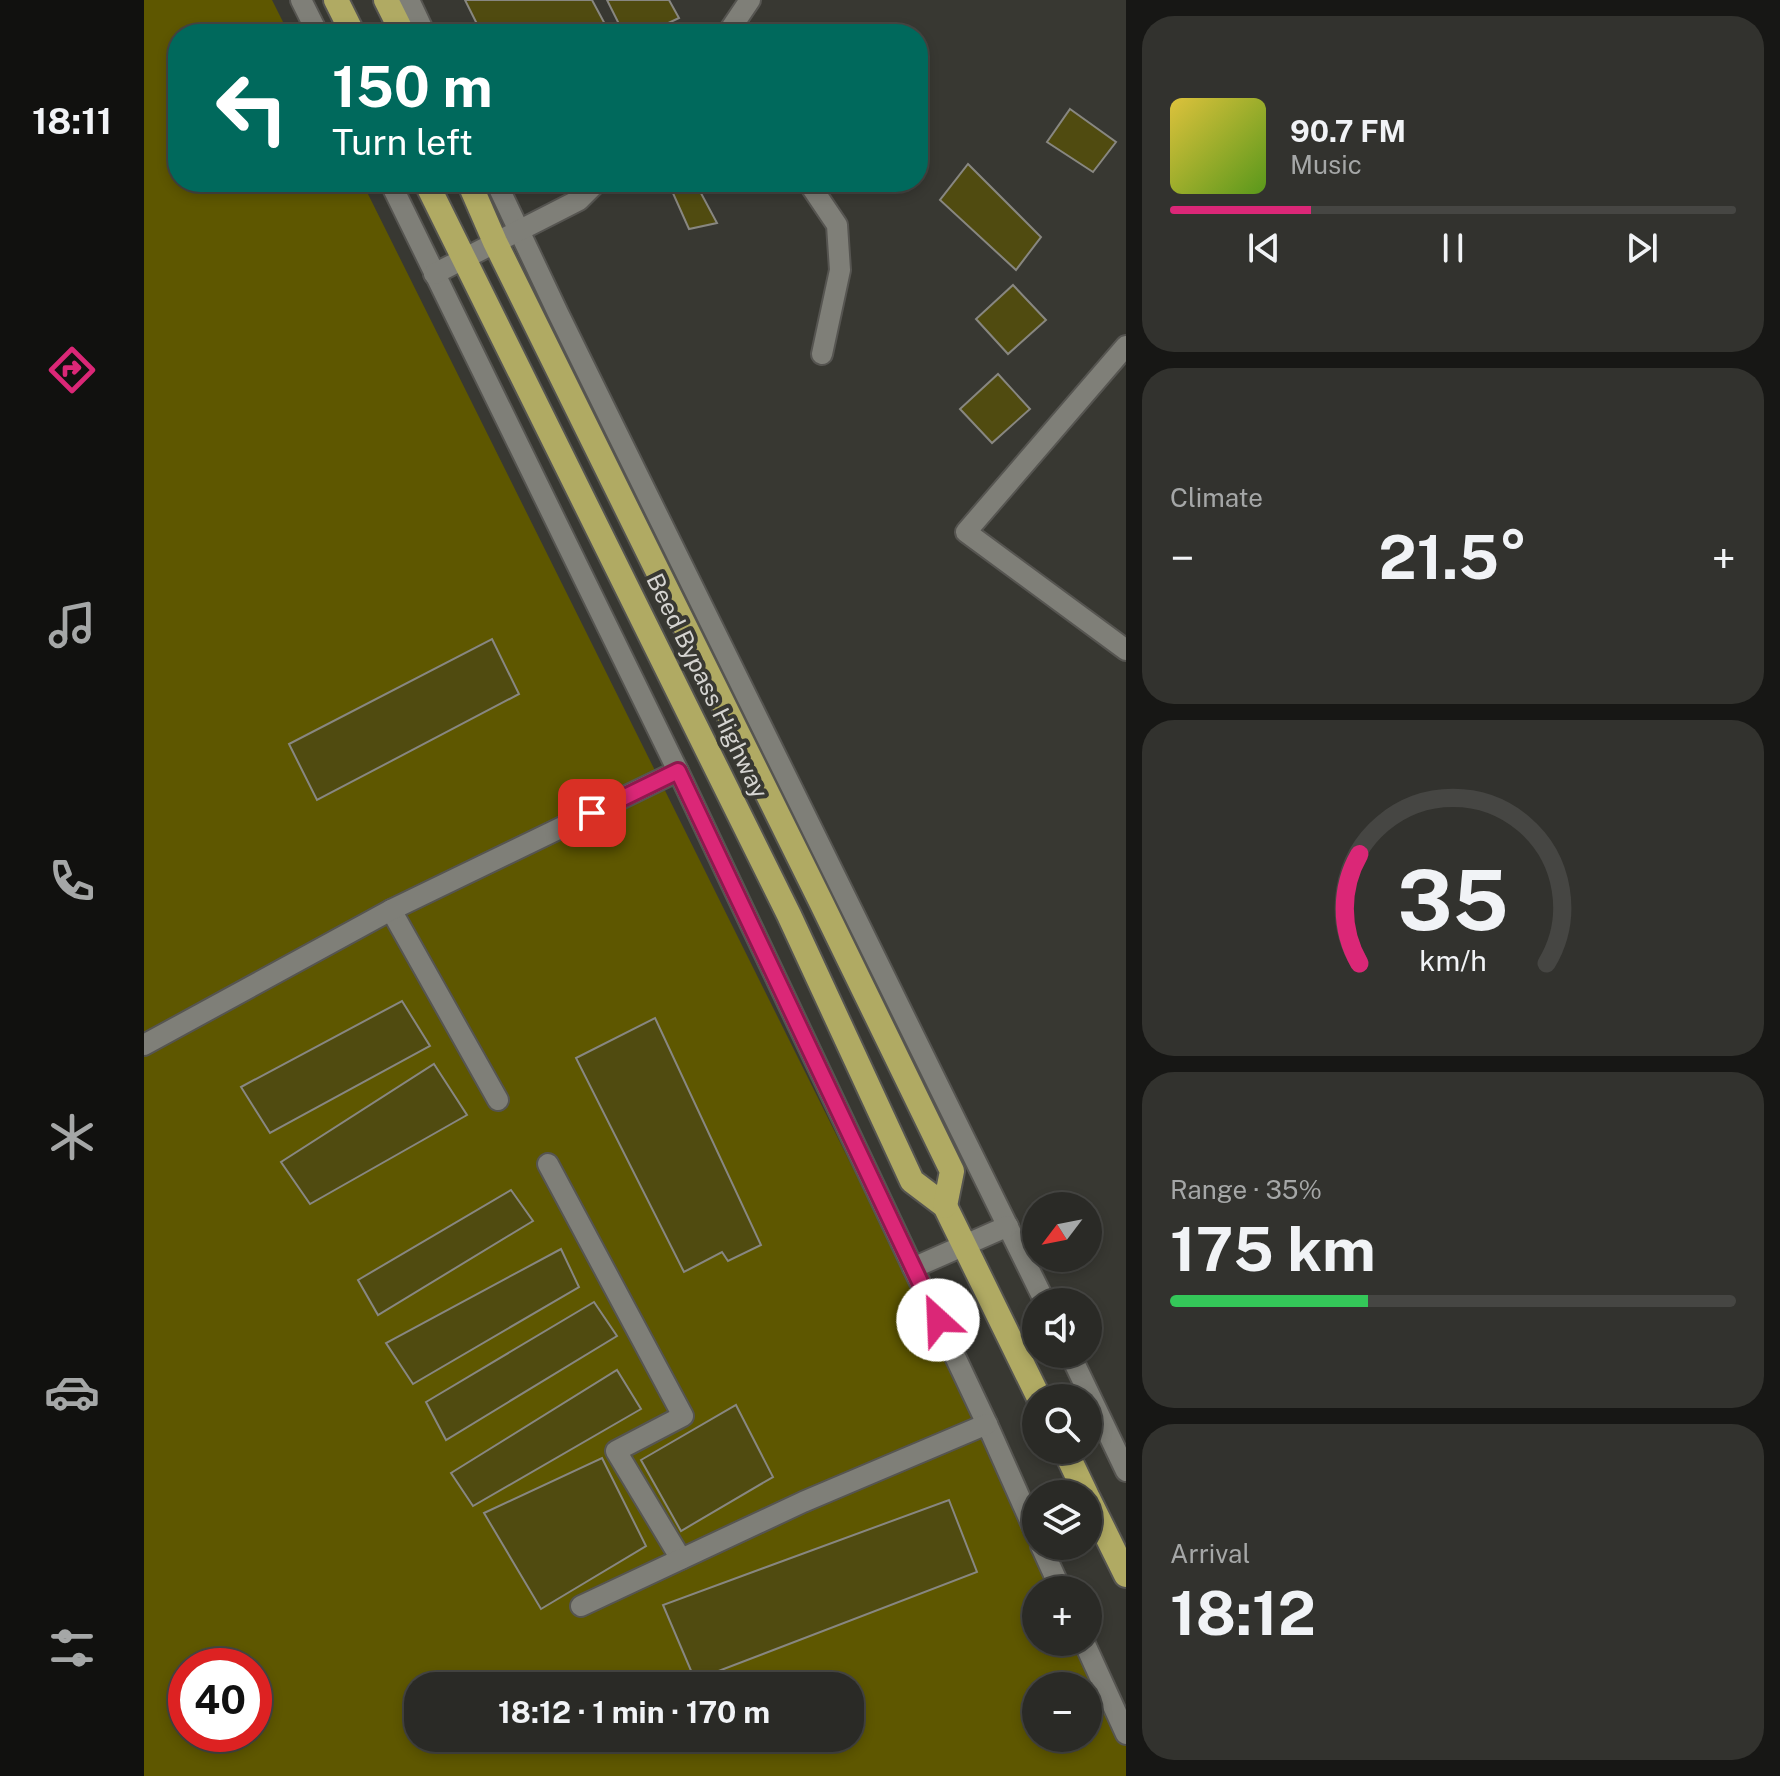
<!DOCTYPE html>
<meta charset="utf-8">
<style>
:root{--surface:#2a2a26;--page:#32322e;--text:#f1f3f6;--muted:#a5a7a7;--line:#464643;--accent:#db2777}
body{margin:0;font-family:"Public Sans",sans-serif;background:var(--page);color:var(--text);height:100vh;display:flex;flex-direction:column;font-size:30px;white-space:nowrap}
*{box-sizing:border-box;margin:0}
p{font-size:26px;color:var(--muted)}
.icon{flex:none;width:44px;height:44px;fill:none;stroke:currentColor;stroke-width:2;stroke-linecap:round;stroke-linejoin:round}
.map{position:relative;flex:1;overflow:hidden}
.sheet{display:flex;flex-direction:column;gap:16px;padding:16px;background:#171715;width:654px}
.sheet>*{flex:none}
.top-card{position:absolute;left:24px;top:24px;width:760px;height:168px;border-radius:32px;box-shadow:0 4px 12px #0003,0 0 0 2px var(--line);background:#00695c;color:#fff;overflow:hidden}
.needle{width:52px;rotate:238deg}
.tools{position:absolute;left:878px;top:1192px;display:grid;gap:16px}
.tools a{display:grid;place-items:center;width:80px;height:80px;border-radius:50%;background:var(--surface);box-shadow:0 4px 12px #0003,0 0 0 2px var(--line);font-size:40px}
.speed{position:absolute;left:24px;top:1648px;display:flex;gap:16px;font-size:40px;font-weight:700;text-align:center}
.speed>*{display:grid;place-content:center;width:104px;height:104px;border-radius:50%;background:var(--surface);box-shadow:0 4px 12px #0003,0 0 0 2px var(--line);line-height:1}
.speed .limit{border:12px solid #d22;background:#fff;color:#111}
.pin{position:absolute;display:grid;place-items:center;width:68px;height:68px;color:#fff;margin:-34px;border-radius:16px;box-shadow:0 4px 12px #0006}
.me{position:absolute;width:88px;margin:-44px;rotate:335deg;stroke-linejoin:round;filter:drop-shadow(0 0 6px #0008)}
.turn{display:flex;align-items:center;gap:28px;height:168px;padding:0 32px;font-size:36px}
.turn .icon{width:104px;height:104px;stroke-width:2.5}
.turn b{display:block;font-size:56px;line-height:68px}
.big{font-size:60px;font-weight:700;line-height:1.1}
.sheet .card{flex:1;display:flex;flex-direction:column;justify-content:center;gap:12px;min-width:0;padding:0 28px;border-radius:32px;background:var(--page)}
.sheet .dial{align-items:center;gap:0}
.dial svg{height:208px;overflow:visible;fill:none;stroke:var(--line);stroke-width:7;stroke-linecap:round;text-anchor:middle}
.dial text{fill:var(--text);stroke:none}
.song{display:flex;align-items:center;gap:24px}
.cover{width:96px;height:96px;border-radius:12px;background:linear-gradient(135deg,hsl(50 70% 55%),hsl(90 70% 35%))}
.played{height:8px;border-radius:4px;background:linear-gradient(90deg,var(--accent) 25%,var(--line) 25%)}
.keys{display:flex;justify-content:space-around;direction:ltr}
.heat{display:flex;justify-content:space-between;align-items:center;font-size:44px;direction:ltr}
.charge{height:12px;border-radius:6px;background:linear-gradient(90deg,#34c759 35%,var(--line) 0)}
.trip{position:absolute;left:260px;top:1672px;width:460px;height:80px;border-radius:32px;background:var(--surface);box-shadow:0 4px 12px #0003,0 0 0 2px var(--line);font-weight:700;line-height:80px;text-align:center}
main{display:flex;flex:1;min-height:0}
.dock{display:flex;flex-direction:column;width:144px;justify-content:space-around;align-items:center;background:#11110f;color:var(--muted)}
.dock .icon{width:56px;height:56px}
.dock .on{color:var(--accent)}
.dock b{font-size:36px;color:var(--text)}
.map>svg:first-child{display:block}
.green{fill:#5e5700;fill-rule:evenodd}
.building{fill:#504b10;stroke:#888781;stroke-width:2}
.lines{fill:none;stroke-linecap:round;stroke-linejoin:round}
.minor-casing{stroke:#565551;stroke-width:24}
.highway-casing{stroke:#565551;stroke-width:28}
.minor{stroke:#7f7f78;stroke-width:20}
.highway{stroke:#b0aa63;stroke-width:24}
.route-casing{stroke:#8e194d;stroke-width:20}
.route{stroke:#db2777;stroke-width:14}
.labels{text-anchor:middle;stroke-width:8;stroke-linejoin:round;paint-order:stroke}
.street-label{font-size:24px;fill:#d5d4d1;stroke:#383832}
</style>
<main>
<nav class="dock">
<b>18:11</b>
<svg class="icon on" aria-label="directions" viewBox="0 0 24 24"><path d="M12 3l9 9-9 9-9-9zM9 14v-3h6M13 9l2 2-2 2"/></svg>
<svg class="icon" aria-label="music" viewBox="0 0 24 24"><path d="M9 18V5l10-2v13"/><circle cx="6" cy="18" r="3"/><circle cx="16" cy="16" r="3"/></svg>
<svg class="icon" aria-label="phone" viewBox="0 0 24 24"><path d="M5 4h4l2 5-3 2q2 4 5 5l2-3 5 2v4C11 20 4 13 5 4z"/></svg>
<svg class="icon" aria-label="climate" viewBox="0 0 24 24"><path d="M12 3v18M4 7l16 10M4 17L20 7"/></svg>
<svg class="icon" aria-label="car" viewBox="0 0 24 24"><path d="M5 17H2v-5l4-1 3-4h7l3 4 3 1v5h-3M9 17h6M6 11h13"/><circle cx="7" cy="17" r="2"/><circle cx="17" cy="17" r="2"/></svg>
<svg class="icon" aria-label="filters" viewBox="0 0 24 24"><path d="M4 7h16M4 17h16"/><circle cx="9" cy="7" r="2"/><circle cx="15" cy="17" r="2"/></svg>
</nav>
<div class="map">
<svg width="982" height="1776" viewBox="0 0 982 1776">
<rect width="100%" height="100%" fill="#383832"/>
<path class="green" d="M0 0H128L145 34H34V182H218L919 1590H892V1642H944L982 1717V1776H0ZM42 1666H110V1734H42ZM274 1686H706V1738H274ZM892 1686H944V1738H892Z"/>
<g class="building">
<polygon points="321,0 448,0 462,26 444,34 338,34"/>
<polygon points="463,0 525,0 535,18 501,34 480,34"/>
<polygon points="926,109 972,142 949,172 903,142"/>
<polygon points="824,164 897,237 872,270 796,200"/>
<polygon points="524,182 551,182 573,223 545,229"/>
<polygon points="869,285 902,320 864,354 832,319"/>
<polygon points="854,374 886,409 848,443 816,409"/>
<polygon points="348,639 375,694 173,800 145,744"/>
<polygon points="258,1001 286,1046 126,1133 97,1087"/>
<polygon points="511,1018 617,1245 584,1261 578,1252 540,1272 432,1058"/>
<polygon points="290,1064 323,1115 166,1204 137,1162"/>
<polygon points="367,1190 389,1221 234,1315 214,1280"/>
<polygon points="417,1249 435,1287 269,1384 242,1343"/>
<polygon points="450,1302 473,1336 302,1440 282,1402"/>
<polygon points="473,1370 497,1409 329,1506 307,1473"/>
<polygon points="592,1405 629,1477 537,1531 497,1460"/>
<polygon points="458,1458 502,1546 397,1609 340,1513"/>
<polygon points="805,1500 833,1572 551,1680 519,1605"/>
</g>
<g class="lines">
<g class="minor-casing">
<g id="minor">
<polyline points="157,0 174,34"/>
<polyline points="265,0 281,34"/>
<polyline points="583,34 606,0"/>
<polyline points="246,182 534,771 843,1424 892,1534"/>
<polyline points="352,182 414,313 901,1302"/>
<polyline points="664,182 693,225 696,270 678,354"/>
<polyline points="290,274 435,200 453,182"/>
<polyline points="982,346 822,532 982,650"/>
<polyline points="247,910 354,1100"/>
<polyline points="0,1045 247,910 534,771"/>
<polyline points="404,1164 539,1416 472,1451 537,1559"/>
<polyline points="769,1268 864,1226"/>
<polyline points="926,1354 982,1471"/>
<polyline points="897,1546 917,1590"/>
<polyline points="437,1606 659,1502 843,1424"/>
<polyline points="940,1642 982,1734"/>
</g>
</g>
<g class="highway-casing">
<g id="highway">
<polyline points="192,0 209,34"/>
<polyline points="242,0 259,34"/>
<polyline points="282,182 645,915 768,1181 801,1206 895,1398"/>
<polyline points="325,182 351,242 677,902 808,1171 801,1206"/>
<polyline points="921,1450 942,1494"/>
<polyline points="944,1498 982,1575"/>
</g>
</g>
<use href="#minor" class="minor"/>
<use href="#highway" class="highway"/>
</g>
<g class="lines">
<g class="route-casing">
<polyline id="route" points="448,813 534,771 794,1320"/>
</g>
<use href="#route" class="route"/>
</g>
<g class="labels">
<g class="street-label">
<text transform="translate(563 686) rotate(64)" y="8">Beed Bypass Highway</text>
</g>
</g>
</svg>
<div class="tools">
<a><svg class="needle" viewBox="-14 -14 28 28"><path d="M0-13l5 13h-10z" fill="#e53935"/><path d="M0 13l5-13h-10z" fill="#a5a7a7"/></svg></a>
<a><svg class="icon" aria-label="sound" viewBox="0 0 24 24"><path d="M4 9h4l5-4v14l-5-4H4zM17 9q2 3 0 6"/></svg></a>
<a><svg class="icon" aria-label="search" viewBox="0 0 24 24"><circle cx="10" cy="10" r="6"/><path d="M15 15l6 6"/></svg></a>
<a><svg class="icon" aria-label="layers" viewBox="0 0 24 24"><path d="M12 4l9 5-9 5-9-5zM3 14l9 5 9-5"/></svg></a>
<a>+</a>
<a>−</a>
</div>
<div class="speed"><div class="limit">40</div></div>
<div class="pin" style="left:448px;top:813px;background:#d93025"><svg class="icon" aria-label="arrive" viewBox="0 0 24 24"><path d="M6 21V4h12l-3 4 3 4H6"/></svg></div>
<svg class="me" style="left:794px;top:1320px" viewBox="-20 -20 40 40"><circle r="19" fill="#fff"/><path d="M0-13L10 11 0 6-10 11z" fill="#db2777"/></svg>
<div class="trip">18:12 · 1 min · 170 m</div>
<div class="top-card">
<div class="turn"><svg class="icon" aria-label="left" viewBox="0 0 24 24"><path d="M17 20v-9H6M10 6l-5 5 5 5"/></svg><div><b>150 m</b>Turn left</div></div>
</div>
</div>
<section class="sheet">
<div class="card">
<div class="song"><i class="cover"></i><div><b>90.7 FM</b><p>Music</p></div></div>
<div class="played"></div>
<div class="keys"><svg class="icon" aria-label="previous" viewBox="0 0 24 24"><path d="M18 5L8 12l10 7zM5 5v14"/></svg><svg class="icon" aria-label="pause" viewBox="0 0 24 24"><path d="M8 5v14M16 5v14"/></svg><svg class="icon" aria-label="next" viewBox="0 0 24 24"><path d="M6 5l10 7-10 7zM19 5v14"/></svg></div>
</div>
<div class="card"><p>Climate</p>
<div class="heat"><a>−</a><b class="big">21.5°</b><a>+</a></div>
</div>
<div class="card dial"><svg viewBox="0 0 100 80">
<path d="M14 69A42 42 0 1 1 86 69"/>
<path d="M14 69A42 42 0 0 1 14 27" stroke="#db2777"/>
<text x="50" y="56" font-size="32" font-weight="700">35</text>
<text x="50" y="72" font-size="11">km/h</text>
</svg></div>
<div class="card"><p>Range · 35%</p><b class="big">175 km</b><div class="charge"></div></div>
<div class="card"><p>Arrival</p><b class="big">18:12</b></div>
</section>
</main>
